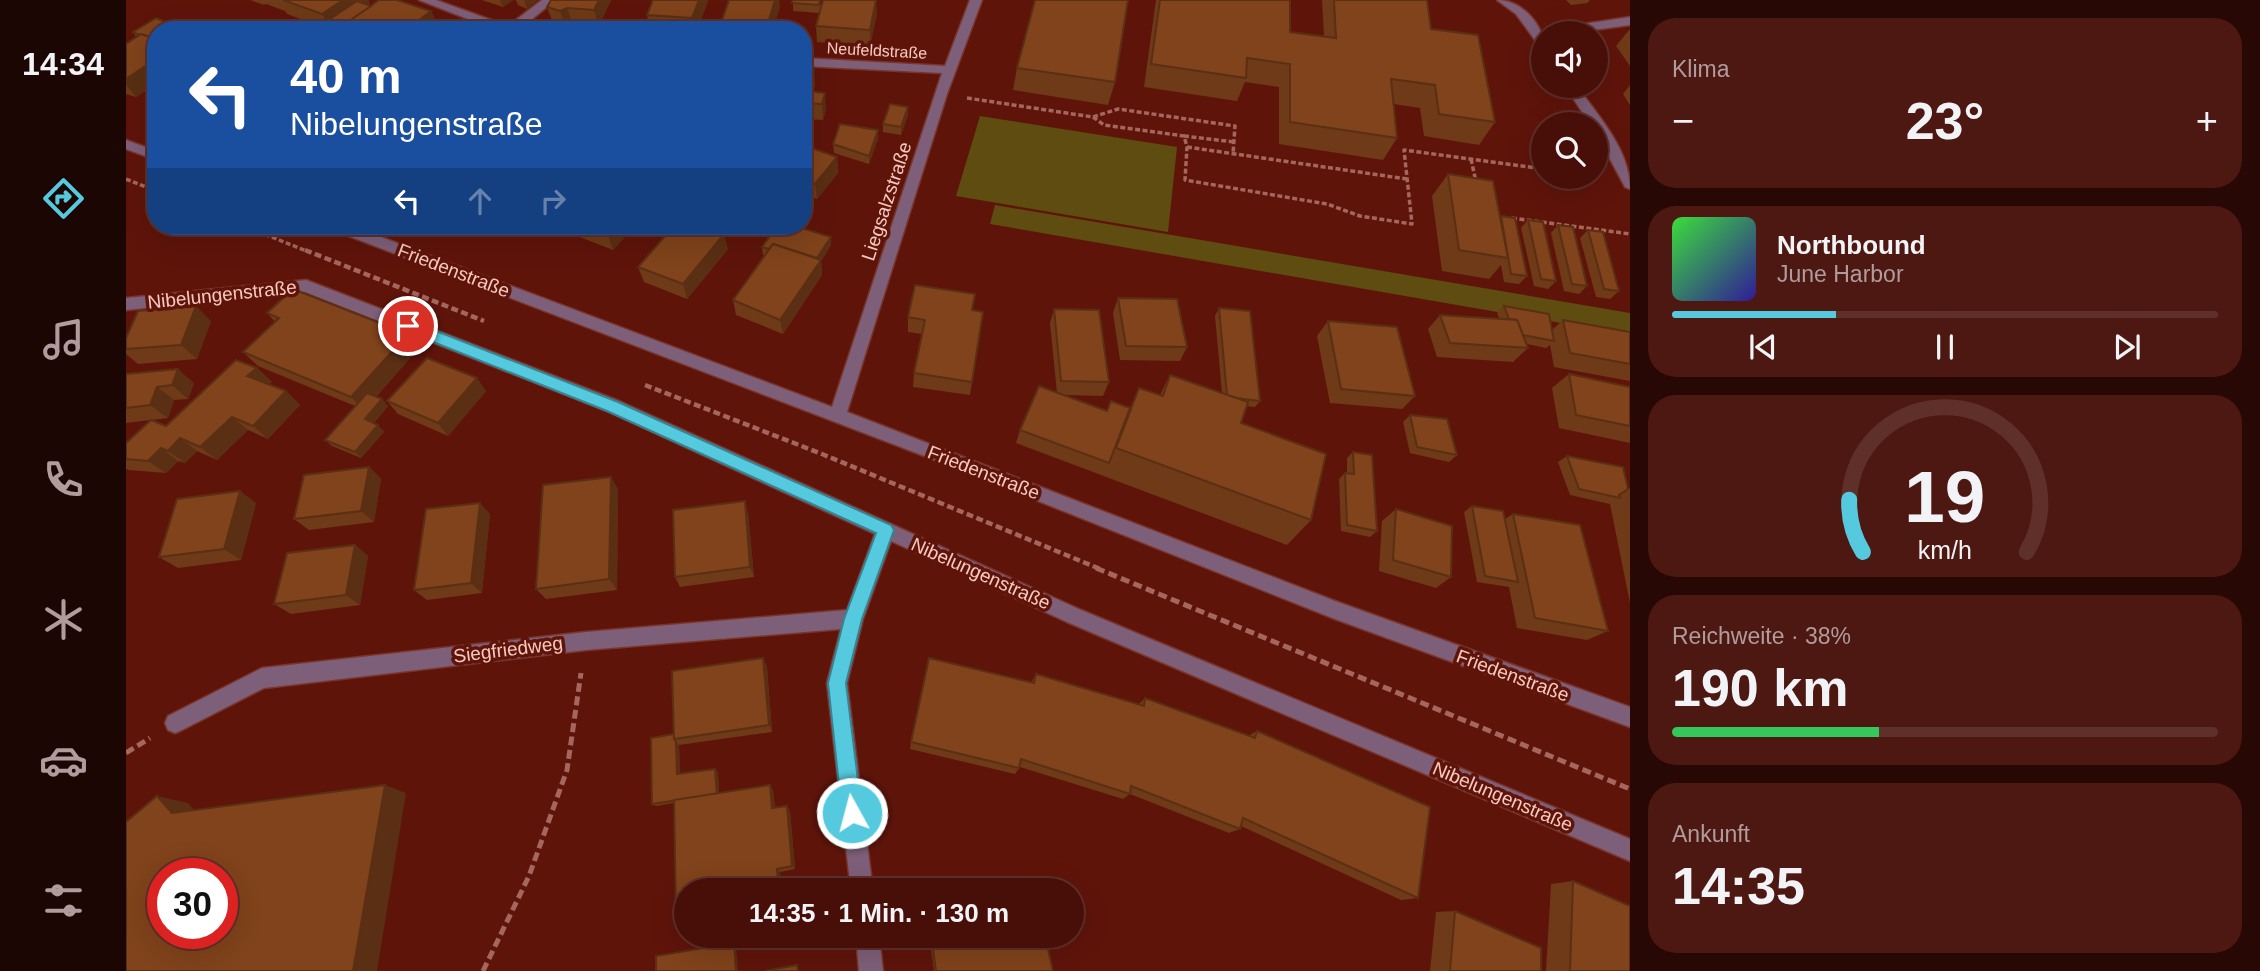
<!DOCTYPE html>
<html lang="de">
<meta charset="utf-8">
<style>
:root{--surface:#470f08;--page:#4e1812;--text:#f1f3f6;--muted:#b09c9c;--line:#5f2f29;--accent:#55cadf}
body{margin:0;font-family:Helvetica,sans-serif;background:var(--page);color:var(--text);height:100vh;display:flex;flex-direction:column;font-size:26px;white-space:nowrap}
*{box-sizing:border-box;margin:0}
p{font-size:23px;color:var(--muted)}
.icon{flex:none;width:38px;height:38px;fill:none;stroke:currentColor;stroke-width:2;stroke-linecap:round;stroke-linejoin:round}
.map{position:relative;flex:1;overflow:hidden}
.panel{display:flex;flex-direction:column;gap:18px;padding:18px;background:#270804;width:630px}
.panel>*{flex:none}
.hud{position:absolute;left:21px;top:21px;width:665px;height:214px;border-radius:28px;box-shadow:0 7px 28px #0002,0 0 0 2px var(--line);background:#1a4fa0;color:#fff;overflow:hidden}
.fabs{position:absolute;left:1405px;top:21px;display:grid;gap:14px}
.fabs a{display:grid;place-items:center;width:77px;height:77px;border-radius:50%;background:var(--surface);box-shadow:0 7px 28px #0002,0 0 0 2px var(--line);font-size:35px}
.speed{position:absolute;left:21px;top:858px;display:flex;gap:14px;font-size:35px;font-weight:700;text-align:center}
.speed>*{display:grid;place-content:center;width:91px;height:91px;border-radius:50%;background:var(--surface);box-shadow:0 7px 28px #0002,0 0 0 2px var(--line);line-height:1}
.speed .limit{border:10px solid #d22;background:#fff;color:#111}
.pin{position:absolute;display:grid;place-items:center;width:60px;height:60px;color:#fff;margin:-30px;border:4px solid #fff;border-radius:50%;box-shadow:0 2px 7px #0007}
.me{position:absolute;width:77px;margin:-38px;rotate:353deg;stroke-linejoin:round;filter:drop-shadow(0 0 5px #0008)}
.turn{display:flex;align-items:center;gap:24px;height:147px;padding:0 28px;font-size:32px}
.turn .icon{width:91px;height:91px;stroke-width:2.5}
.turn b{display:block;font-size:49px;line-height:60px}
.lanes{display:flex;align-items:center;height:66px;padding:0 28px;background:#0003;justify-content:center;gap:35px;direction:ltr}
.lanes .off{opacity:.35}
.big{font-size:52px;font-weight:700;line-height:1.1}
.panel .card{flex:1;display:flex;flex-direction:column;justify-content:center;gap:10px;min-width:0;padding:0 24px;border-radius:28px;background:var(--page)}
.panel .dial{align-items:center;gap:0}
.dial svg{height:182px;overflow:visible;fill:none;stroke:var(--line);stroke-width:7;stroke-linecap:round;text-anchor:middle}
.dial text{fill:var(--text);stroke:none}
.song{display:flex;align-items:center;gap:21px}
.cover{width:84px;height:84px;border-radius:10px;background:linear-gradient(135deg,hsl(120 70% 55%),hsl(250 70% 35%))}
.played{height:7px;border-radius:4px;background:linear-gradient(90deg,var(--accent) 30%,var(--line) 30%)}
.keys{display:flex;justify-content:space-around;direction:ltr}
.heat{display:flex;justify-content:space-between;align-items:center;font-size:38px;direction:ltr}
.charge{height:10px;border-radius:5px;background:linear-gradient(90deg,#34c759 38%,var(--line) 0)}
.trip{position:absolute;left:548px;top:878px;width:410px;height:70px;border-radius:35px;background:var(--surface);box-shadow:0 7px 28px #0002,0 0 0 2px var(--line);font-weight:700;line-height:70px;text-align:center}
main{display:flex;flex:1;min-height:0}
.tab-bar{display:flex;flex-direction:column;width:126px;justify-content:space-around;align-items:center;background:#1c0603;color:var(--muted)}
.tab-bar .icon{width:49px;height:49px}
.tab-bar .selected{color:var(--accent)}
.tab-bar b{font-size:32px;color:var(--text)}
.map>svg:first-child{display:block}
.green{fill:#5e4c11}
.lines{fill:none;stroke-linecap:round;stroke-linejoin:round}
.minor-casing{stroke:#7a352b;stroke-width:3}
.path-far2{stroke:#a4665d;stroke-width:3.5;stroke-dasharray:5 2.5;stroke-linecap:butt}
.path-far1{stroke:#a4665d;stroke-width:4.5;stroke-dasharray:7 3.5;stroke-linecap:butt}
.path{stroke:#a4665d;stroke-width:5;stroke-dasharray:9 4.5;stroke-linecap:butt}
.minor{fill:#7e5f79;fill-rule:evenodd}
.wall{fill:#6e3a17}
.shaded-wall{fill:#5a2f13}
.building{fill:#80431b;stroke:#5a2f13;stroke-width:2;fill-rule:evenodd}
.route{fill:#55cadf;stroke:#378391;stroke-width:2}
.labels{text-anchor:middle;stroke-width:7;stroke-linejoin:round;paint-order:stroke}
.far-street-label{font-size:16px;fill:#f7c9c0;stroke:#5f140a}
.street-label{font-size:19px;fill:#f7c9c0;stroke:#5f140a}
</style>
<main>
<nav class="tab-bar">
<b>14:34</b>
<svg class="icon selected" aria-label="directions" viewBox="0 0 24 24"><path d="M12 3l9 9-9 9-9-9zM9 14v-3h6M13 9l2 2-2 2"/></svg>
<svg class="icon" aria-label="music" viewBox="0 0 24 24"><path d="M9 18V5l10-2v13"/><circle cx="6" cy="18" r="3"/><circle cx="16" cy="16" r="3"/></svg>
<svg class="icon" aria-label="phone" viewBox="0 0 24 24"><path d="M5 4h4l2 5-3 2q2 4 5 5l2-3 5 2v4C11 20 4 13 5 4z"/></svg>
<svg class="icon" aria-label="climate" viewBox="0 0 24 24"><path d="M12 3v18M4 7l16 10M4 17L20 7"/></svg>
<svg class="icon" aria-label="car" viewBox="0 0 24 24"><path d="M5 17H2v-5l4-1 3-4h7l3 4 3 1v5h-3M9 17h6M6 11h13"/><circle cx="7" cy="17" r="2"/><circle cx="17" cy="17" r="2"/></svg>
<svg class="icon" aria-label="filters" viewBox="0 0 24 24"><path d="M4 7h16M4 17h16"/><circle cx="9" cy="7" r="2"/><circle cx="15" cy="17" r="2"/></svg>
</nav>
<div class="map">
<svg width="1504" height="971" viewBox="0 0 1504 971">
<rect width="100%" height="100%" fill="#5f140a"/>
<g class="green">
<polygon points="854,116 1051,147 1042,232 830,196"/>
<polygon points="869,205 1504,313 1504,335 864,224"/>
</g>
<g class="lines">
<g class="minor-casing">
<g id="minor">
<polygon points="293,0 310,0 382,26 416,0 429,0 393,30 370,30"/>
<polygon points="844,0 856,0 821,94 721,412 1209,601 1504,707 1504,727 1209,619 814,462 207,230 205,226 226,226 706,407 816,73 677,66 677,58 819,66"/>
<path d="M1371 0C1395 0 1418 24 1418 48L1414 47 1390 14Z"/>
<polygon points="1504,17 1504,25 1446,33 1418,33 1424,29"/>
<path d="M1439 86H1451C1473 117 1504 150 1504 189L1499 187 1470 133V124H1464Z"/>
<polygon points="0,140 30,151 30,160 0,149"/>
<polygon points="180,280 493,401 955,610 1504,839 1504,861 941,622 765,541 737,619 721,683 747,891 725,891 701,683 715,629 460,650 138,688 56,730 49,733 42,730 39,723 42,716 136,668 460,632 721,610 749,534 481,411 179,292 0,310 0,298"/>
<polygon points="730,936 753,936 757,971 733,971"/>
</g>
</g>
<g class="path-far2">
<polyline points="841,98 967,117 992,109 1109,126 1107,154"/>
<polyline points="967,117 978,125 1058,136 1061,147 1059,180 1201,204 1234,216 1286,224 1278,150 1418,169"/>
<polyline points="1058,136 1108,142"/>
<polyline points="1061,147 1281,179"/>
<polyline points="1345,159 1350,182"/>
<polyline points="0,179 30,191"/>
<polyline points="1386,218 1504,234"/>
<polyline points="118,226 183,252"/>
</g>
<g class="path-far1">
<polyline points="179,250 358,321"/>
<polyline points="519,385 696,454 974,569"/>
</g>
<g class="path">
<polyline points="970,568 1504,789"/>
<polyline points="0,753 24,738"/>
<polyline points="357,971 403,876 441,770 455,673"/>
</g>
<use href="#minor" class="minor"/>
</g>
<g class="wall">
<polygon points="124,0 242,0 244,3 242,5 245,6 305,11 313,28 311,29 314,30 214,30 209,28 204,30 161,14 159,11 140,4 138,5"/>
<polygon points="356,0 387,0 377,7"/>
<polygon points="390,0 412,0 401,9 392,5"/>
<polygon points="425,0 485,0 473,26 447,24 439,27 427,23 421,7"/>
<polygon points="667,0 751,13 744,46 691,42 690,26 693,13 667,11"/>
<polygon points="1030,0 1164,0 1164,32 1198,36 1196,0 1301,0 1305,29 1369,122 1353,145 1298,136 1294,108 1268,104 1271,138 1257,160 1153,144 1153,87 1119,82 1111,101 1018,87"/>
<polygon points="1440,0 1464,0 1461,3 1445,5"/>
<polygon points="582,1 571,30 524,30 521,15"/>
<polygon points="654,6 647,30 598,30 596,20"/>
<polygon points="30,18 54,28 56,30 30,30 30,84 10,97 0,94 0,44 10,37 7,32"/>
<polygon points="1503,30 1504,30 1504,66 1490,46"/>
<polygon points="677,67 689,84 687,92 700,109 697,120 677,119"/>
<polygon points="891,68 989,82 982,105 887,90"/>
<polygon points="1504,85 1504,105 1497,94"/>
<polygon points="782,115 775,135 757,132 757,124"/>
<polygon points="752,138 743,164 708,153 707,144"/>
<polygon points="677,145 711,157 712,173 691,199 677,194"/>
<polygon points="1322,174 1374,217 1375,216 1401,276 1393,284 1378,282 1375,265 1363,279 1316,271 1306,196"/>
<polygon points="1402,220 1430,281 1422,289 1408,286 1395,228"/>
<polygon points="1432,225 1461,286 1453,294 1438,291 1425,233"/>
<polygon points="382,226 401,226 396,231"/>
<polygon points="443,226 509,226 487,250 446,234"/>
<polygon points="1462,230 1493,291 1484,299 1470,297 1454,238"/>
<polygon points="705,237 705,245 695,261 696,275 657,334 610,315 607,300 638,255 637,255 636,247"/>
<polygon points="602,249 561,299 518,282 512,267"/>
<polygon points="992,298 1061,347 1054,361 994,360 987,313"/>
<polygon points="1378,306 1426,330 1437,320 1504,332 1504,381 1428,367 1424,345 1420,348 1401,344 1402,348 1387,362 1311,357 1302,329 1314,315 1373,318 1371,313"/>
<polygon points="1093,308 1134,401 1129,407 1120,406 1115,423 1185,520 1161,545 890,443 894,430 931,393 924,323 928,309 983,382 977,396 937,395 981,411 1004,408 1013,388 1034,395 1044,375 1096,393 1089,316"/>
<polygon points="847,310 857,312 844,395 787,387 788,373 796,334 782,332 782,317"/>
<polygon points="141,313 282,334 293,348 250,397 262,406 248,423 258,432 235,458 206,446 199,440 229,406 132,366 117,352 149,322"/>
<polygon points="85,321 71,359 12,364 0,354 0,338"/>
<polygon points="1202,321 1289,396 1276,409 1204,403 1191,336"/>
<polygon points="131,368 146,382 143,384 160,391 174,405 142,439 122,430 91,460 71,451 59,463 52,461 40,473 3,470 0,469 0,443 24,420 0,423 0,374 68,383 62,399 48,400 42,418 26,420 40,426"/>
<polygon points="1443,374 1504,387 1504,443 1433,428 1426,388"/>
<polygon points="360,391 322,436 272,414 261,401"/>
<polygon points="1284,415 1331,455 1323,462 1284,453 1277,422"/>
<polygon points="1227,452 1251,531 1244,537 1215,531 1213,479 1219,473 1221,473 1221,458"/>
<polygon points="1441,456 1502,489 1504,488 1504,603 1484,504 1444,495 1432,462"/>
<polygon points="243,467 255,479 248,522 183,530 168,519"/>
<polygon points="492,489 491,590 420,599 410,589"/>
<polygon points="130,503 115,560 52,568 33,557"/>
<polygon points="1346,506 1379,519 1387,514 1482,631 1461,640 1391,628 1383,587 1351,582 1338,512"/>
<polygon points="1270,509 1325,577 1310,588 1253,571 1256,521"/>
<polygon points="622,513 628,577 554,587 549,577"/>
<polygon points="364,514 356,593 301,600 288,590"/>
<polygon points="229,545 242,556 234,605 165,614 148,604"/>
<polygon points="637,658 641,667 646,732 553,745 554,774 592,772 593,793 644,785 647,791 649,808 664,811 669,869 654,872 656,891 560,891 560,915 550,914 548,803 530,806 526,804 548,734"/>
<polygon points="910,674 1012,705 1019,698 1122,736 1131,731 1292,898 1275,900 1115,826 1114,829 1103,833 1004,794 997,799 894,767 889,774 784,749 785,742 905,683"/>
<polygon points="1447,881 1504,971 1420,971 1425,884"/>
<polygon points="1329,911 1415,971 1304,971 1310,912"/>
<polygon points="803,936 919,936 927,971 808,971"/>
</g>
<g class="shaded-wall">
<polygon points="217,0 242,0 244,3 215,23 204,19 209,28 205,30 196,14"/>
<polygon points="374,0 387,0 377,7"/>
<polygon points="398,0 412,0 401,9"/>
<polygon points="473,0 485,0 473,26 468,10"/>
<polygon points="573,0 582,0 582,1 571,30 568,30 566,18"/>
<polygon points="649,0 653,0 654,6 647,30 643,30 642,23"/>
<polygon points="750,0 751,13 744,46 744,30"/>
<polygon points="441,8 447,24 439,27 434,11"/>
<polygon points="305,11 313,28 310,30 280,30"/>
<polygon points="30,59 30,84 10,97 0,85 0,79"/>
<polygon points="688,68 689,84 685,103 682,91"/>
<polygon points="699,93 700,109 697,120 696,104"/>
<polygon points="782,107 782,115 775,135 775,127"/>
<polygon points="752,130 752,138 743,164 743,156"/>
<polygon points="711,157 712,173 691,199 689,184"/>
<polygon points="394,226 401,226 396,231"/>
<polygon points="490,226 509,226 487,250 482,235"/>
<polygon points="598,234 602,249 561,299 557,284"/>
<polygon points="705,237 705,245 695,261 696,275 657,334 654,320 687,264"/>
<polygon points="70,306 85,321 71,359 55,345"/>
<polygon points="282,334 293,348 238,410 225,397"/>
<polygon points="131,368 146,382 136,389 121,376"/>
<polygon points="52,369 68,383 62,399 46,385"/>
<polygon points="351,378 360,391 322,436 312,423"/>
<polygon points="31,387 48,400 42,418 24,405"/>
<polygon points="160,391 174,405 142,439 127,426"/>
<polygon points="256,399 262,406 245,426 239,419"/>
<polygon points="106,417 122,430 91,460 74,447"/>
<polygon points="252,425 258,432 235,458 229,452"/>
<polygon points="54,438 71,451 59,463 42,451"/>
<polygon points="35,448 52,461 40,473 22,461"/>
<polygon points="243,467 255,479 248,522 235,511"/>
<polygon points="485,477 492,489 491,590 483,579"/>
<polygon points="114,491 130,503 115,560 98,549"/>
<polygon points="619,501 622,513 628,577 624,567"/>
<polygon points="354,503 364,514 356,593 345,583"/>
<polygon points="229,545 242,556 234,605 220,595"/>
<polygon points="637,658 641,667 646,732 643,725"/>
<polygon points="550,742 553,745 554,777 551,774"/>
<polygon points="589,769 592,772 593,796 591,794"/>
<polygon points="259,785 280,793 251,971 227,971"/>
<polygon points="644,785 647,791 649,813 646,808"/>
<polygon points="31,796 62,803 77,820 46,813"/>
<polygon points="661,806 664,811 669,869 666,866"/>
<polygon points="651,869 654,872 656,891 653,891"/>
<polygon points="608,943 610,943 612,971 610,971"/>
</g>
<g class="building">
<polygon points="157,0 217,0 196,14"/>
<polygon points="253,0 271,0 305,11 280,30 238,30 220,23"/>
<polygon points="425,0 473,0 468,10 441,8 434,11 421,7"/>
<polygon points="527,0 573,0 566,18 521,15"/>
<polygon points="603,0 649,0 642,23 596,20"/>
<polygon points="667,0 694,0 693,5 666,3"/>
<polygon points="697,0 750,0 744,30 690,26"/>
<polygon points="909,0 1002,0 989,82 891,68"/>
<polygon points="1034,0 1164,0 1164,32 1210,38 1208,0 1301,0 1305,29 1352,35 1369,122 1313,114 1309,85 1265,79 1271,138 1164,122 1164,64 1121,58 1120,78 1025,64"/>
<polygon points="231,1 245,6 220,23 222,26 204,19"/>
<polygon points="30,18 54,28 50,30 30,30 30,39 15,34 13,35 7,32"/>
<polygon points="336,24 352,30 329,30"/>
<polygon points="301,25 314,30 295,30"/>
<polygon points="15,34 30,39 30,59 0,79 0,44"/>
<polygon points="677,67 688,68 682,91 699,93 696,104 677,103"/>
<polygon points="764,104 782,107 775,127 757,124"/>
<polygon points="714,124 752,130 743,156 707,144"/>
<polygon points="677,145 711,157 689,184 677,179"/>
<polygon points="1322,174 1367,181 1382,258 1333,250"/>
<polygon points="1375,216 1389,218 1401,276 1385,274"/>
<polygon points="1402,220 1417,222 1430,281 1415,279"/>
<polygon points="1432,225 1447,227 1461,286 1446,284"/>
<polygon points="458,226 490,226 482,235"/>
<polygon points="548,226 577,226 598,234 557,284 512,267"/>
<polygon points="651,226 669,226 705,237 691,258 647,244 643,249 636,247"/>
<polygon points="1462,230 1477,232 1493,291 1478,289"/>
<polygon points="647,244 695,260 654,320 607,300"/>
<polygon points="789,285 849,294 846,310 857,312 846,382 788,373 799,320 782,317"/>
<polygon points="167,289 282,334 225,397 117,352 153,318 141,313"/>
<polygon points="992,298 1051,299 1061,347 1000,346"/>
<polygon points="70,306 55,345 0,349 0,338 12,311"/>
<polygon points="1378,306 1423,314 1428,341 1397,335 1391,320 1383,319"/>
<polygon points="1093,308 1124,311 1134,401 1110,398 1101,395"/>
<polygon points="928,309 973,310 983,382 935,381"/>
<polygon points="1314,315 1391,320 1402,348 1324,343"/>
<polygon points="1437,320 1504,332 1504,364 1444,353"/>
<polygon points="1202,321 1271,327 1289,396 1215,389"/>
<polygon points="301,358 351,378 312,423 261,401"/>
<polygon points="110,360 131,368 121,376 160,391 127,426 106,417 74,447 54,438 42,451 35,448 22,461 0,459 0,443 25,420 40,426"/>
<polygon points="52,369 46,385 31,387 24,405 0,408 0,374"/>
<polygon points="1443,374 1504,387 1504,426 1450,415"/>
<polygon points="1044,375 1122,402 1115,423 1200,454 1185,520 990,448 1013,388 1037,396"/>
<polygon points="913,386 981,411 985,401 1004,408 983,463 894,430"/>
<polygon points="241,393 256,399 239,419 252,425 229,452 199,440"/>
<polygon points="1284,415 1321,419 1331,455 1291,447"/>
<polygon points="1227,452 1246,455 1251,531 1221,525 1219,473 1228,474"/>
<polygon points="1441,456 1497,467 1502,489 1493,495 1494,498 1453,489"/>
<polygon points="243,467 235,511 168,519 178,475"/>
<polygon points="485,477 483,579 410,589 417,485"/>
<polygon points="114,491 98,549 33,557 51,499"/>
<polygon points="619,501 624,567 549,577 547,510"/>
<polygon points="354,503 345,583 288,590 300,509"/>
<polygon points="1346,506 1377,511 1392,582 1359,576"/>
<polygon points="1270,509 1326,526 1325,577 1267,560"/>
<polygon points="1387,514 1454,525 1482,631 1409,618"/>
<polygon points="229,545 220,595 148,604 161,553"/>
<polygon points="637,658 643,725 548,739 546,671"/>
<polygon points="803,658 908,683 910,674 1018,706 1019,698 1129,738 1131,731 1304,807 1292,898 1117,818 1114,829 1005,786 1004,794 895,759 893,768 785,742"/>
<polygon points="548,734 548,739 550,742 551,774 589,769 591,794 526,804 525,738"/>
<path d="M259 785 227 971H0V822L31 796 46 813ZM37 873H96V933H37Z"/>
<polygon points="644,785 646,808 661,806 666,866 651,869 653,891 560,891 560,913 550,914 548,800"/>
<polygon points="1447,881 1504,906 1504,971 1444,971"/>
<polygon points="1329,911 1415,948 1415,971 1324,971"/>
<polygon points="602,936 653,937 608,943 610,971 530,971 530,956 602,944"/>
<polygon points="805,936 919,936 927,971 810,971"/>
<polygon points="671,965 672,971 639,971"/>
</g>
<polygon class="route" points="282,320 492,402 765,525 768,530 736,619 720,683 736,813 733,820 726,823 719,820 716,813 702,683 718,619 750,533 481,411 277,330 277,322"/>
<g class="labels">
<g class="far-street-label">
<text transform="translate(751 50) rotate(3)" y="6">Neufeldstraße</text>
</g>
<g class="street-label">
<text transform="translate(760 201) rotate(-72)" y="7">Liegsalzstraße</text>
<text transform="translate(328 270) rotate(21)" y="7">Friedenstraße</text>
<text transform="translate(96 294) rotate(-6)" y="7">Nibelungenstraße</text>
<text transform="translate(858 472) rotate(21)" y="7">Friedenstraße</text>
<text transform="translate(855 573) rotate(24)" y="7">Nibelungenstraße</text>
<text transform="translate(382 649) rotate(-7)" y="7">Siegfriedweg</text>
<text transform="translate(1387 675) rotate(20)" y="7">Friedenstraße</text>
<text transform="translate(1377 796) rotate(23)" y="7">Nibelungenstraße</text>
</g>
</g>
</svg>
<div class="fabs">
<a><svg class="icon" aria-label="sound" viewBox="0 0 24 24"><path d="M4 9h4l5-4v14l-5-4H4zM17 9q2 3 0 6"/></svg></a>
<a><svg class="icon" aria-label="search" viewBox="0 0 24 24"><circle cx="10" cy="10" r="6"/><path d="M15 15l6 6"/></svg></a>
</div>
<div class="speed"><div class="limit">30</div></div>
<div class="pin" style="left:282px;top:326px;background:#d93025"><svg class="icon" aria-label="arrive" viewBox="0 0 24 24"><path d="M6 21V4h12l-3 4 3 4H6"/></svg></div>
<svg class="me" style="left:726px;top:813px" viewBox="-20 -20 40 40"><circle r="17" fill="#55cadf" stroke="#fff" stroke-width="3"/><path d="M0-11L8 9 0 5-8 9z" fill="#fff"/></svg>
<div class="trip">14:35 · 1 Min. · 130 m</div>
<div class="hud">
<div class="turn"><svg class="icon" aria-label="left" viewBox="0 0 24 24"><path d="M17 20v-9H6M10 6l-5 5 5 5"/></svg><div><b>40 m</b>Nibelungenstraße</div></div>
<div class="lanes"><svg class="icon" aria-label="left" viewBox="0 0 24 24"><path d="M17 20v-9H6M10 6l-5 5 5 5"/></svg><svg class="icon off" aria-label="ahead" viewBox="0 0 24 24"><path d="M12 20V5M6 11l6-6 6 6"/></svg><svg class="icon off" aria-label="right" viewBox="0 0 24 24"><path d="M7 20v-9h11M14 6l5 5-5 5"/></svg></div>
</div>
</div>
<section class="panel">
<div class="card"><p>Klima</p>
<div class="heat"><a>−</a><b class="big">23°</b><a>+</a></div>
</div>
<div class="card">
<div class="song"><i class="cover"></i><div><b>Northbound</b><p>June Harbor</p></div></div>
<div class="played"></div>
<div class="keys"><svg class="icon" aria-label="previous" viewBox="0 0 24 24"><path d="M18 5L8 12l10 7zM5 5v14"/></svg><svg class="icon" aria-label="pause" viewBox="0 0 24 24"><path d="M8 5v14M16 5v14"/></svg><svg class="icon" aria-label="next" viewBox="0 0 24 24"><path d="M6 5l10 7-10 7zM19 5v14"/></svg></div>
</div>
<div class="card dial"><svg viewBox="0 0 100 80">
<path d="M14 69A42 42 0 1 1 86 69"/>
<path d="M14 69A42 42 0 0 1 8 46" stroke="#55cadf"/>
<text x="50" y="56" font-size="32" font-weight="700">19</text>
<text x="50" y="72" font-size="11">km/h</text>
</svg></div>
<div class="card"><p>Reichweite · 38%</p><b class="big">190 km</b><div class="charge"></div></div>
<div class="card"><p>Ankunft</p><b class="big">14:35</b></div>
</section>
</main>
